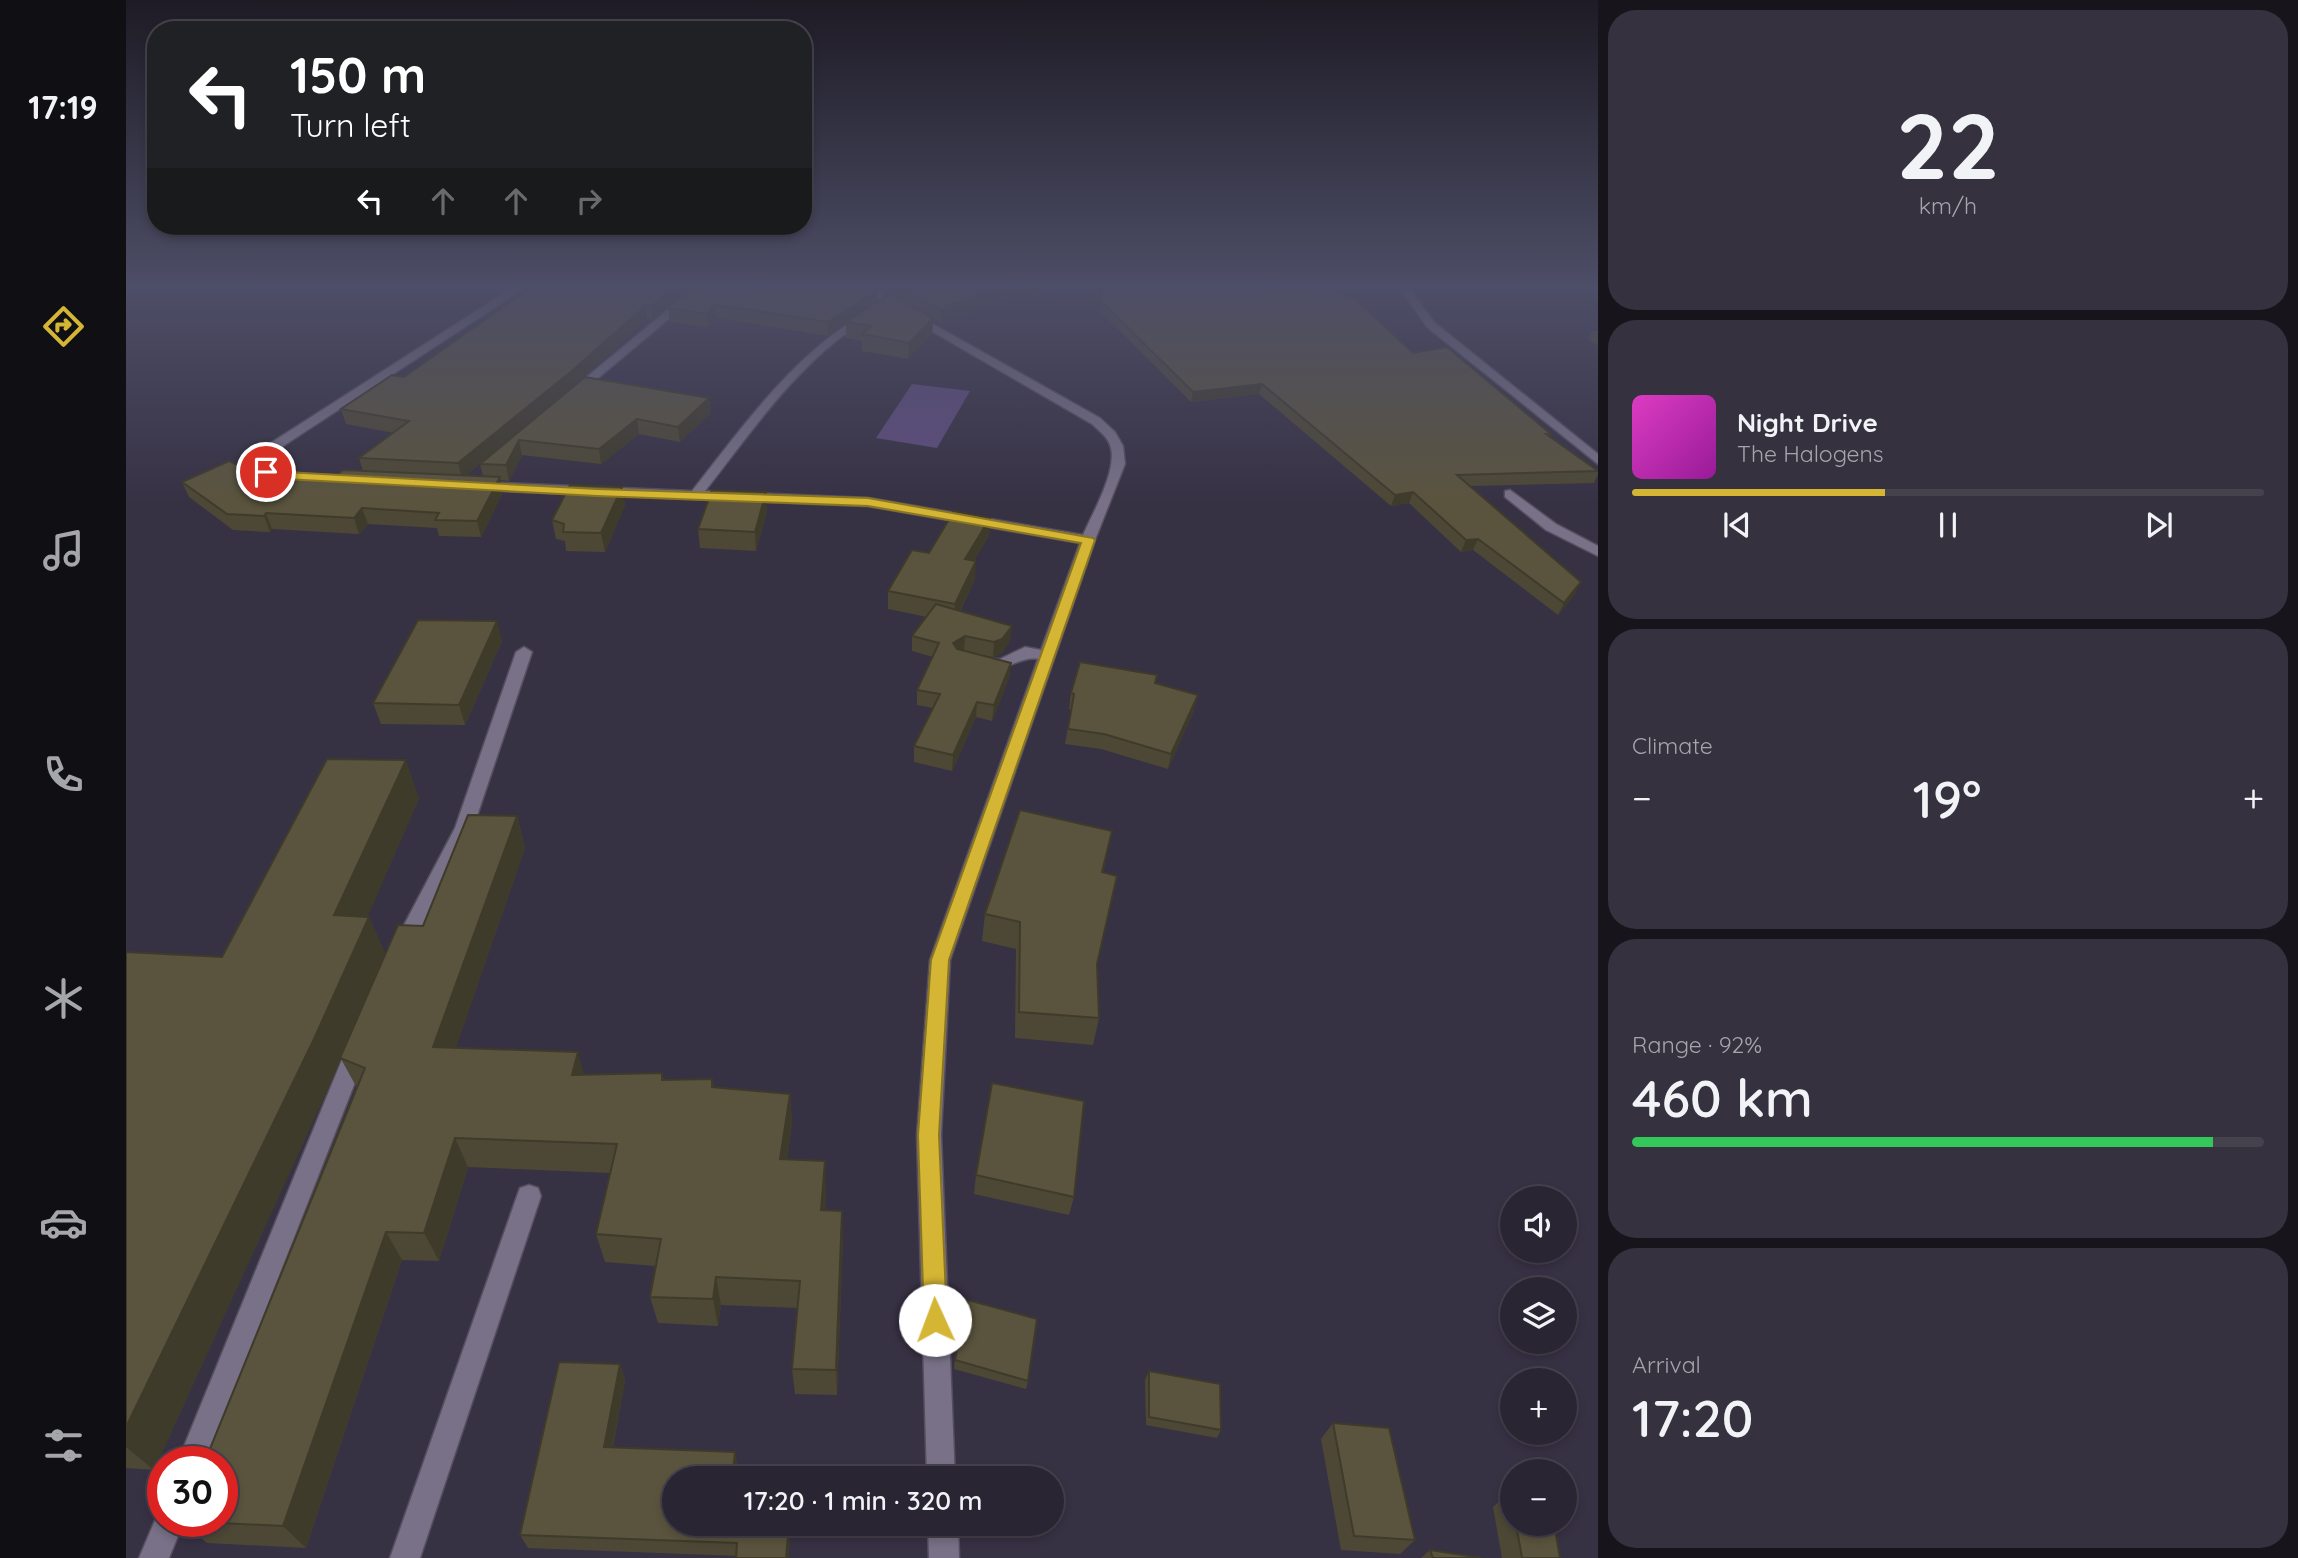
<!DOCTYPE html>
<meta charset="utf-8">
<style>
:root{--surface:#292533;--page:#35313f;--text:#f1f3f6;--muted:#a5a5ac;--line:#45424e;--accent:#d5b534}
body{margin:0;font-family:Quicksand,sans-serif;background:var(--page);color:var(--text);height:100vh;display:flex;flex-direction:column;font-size:26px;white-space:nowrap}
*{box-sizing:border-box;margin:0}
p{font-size:23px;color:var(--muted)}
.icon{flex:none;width:38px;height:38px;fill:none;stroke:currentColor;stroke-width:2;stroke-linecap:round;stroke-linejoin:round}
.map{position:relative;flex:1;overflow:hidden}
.side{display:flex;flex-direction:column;gap:10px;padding:10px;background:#17141c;width:700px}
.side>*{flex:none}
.guide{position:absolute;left:21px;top:21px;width:665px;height:214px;border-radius:28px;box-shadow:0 4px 10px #0003,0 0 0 2px var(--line);background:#202124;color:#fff;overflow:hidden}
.controls{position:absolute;left:1374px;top:1186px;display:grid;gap:14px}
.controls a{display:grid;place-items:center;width:77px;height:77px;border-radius:50%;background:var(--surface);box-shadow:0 4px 10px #0003,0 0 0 2px var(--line);font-size:35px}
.speed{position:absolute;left:21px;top:1446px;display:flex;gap:14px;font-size:35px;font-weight:700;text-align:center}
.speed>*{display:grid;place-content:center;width:91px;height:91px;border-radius:50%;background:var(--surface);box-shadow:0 4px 10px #0003,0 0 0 2px var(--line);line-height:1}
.speed .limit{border:10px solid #d22;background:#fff;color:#111}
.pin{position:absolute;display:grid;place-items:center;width:60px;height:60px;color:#fff;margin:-30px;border:4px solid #fff;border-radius:50%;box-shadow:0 2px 7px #0007}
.me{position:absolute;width:77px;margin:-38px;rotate:358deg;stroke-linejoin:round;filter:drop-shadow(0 0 5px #0008)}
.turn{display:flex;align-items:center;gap:24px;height:147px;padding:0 28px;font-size:32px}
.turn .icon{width:91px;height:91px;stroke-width:2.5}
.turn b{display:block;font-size:49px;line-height:60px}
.lanes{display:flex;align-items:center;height:66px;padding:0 28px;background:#0003;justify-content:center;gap:35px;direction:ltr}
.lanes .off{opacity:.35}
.big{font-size:52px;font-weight:600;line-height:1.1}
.side .card{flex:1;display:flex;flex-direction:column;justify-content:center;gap:10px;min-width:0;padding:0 24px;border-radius:28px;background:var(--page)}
.side .dial{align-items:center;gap:0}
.dial b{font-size:91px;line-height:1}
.song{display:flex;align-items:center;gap:21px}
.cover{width:84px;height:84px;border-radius:10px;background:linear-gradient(135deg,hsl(310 70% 55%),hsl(300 70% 35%))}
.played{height:7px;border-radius:4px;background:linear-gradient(90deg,var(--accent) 40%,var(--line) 40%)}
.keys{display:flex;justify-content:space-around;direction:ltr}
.heat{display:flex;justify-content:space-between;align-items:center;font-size:38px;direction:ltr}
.charge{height:10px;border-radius:5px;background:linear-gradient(90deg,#34c759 92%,var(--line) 0)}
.trip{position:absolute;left:536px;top:1466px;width:402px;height:70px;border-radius:35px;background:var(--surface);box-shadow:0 4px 10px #0003,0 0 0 2px var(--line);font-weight:600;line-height:70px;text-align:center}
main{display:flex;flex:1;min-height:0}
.tab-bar{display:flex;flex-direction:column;width:126px;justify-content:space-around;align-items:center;background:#100f14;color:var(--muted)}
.tab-bar .icon{width:49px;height:49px}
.tab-bar .active{color:var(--accent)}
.tab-bar b{font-size:32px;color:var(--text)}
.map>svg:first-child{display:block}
.green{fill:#5f4d80}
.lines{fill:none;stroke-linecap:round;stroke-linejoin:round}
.minor-casing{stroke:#544e5e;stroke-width:3}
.minor{fill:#787187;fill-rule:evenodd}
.wall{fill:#4d4835}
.shaded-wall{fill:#3f3b2b}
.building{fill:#5a543e;stroke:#3f3b2b;stroke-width:2}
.route{fill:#d5b534;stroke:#8a7622;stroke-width:2}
</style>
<main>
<nav class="tab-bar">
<b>17:19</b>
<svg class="icon active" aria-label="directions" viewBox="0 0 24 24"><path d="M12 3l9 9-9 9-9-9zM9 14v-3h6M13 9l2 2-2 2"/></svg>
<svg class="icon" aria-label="music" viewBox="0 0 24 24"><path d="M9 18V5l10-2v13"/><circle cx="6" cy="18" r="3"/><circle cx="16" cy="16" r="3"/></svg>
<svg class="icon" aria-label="phone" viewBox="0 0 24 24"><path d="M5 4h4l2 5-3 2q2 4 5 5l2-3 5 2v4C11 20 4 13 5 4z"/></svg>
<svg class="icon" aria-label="climate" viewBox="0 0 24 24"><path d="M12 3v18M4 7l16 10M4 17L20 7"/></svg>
<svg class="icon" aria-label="car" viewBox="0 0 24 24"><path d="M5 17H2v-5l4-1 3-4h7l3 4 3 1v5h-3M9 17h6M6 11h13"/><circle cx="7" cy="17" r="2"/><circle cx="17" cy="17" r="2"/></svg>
<svg class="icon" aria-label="filters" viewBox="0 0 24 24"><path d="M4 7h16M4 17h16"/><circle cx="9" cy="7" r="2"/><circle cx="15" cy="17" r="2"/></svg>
</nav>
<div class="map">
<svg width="1472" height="1558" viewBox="0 0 1472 1558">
<rect width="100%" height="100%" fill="#373144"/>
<polygon class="green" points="786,384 844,391 811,448 750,438"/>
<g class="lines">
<g class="minor-casing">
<g id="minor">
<path d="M391 285H403L148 452 138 463 143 469 180 474V480C163 482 134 479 126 463L140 446Z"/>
<polygon points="572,285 583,285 453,394 445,394 445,390"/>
<path d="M731 285H743L769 303C752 318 728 326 710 341 658 383 620 439 579 491L742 498 957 535C967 512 993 468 984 445 981 436 972 430 966 424L783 318V314L787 313 974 418 989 432 997 446 999 464 969 540 824 960 815 1135 829 1479H801L791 1135 804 960 912 659C892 655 868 681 849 664L857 659H874L899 647 915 650 954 543 742 506 354 490 348 486 354 482 566 491C622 420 674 345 757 303Z"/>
<polygon points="1271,285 1281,285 1309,323 1472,454 1472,464 1301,327"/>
<polygon points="1384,490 1430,524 1472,546 1472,556 1420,530 1379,497 1379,491"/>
<polygon points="398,647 406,652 347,828 284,952 277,954 270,952 267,946 329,828 390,652"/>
<polygon points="230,1043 238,1045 241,1052 80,1461 52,1461 219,1052 222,1045"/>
<polygon points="403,1185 412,1188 415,1196 294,1558 264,1558 391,1196 394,1188"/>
<polygon points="37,1509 37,1521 58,1521 43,1558 13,1558 33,1511"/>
<polygon points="802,1524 832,1524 833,1558 803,1558"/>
</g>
</g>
<use href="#minor" class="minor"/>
</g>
<g class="wall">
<polygon points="569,285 527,319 521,319 450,384 340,475 357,476 354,464 459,377 583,398 585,413 554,442 513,434 475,464 396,455 383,481 375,480 377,492 355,537 313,536 311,528 242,524 233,534 146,529 144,532 107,530 63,497 56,482 130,473 208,477 237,471 233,458 268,433 220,424 215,409 278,377"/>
<polygon points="748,285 920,285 920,289 820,319 816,324 807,319 806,334 782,359 736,351 736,341 720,338 720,324 702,336 590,318 582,327 544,322 542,308 752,290 752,302 764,294"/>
<polygon points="974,285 1187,285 1192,293 1287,353 1425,434 1423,436 1472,471 1472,474 1468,483 1343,486 1449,594 1432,615 1347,550 1335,552 1283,503 1265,506 1133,394 1065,402 974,311"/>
<polygon points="1466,331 1472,331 1472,346 1462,339"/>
<polygon points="496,487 499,505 479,552 440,551 439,541 430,539 426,520"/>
<polygon points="641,511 630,551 574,548 572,529"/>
<polygon points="864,518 863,535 848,561 849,579 834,611 884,641 875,654 867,657 850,654 885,663 883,678 866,721 850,717 826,771 788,762 788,746 807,708 791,705 791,690 807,657 786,651 786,636 801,617 762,609 762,591 803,553"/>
<polygon points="376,641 339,725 255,724 247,703"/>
<polygon points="1029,683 1068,710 1042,769 975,749 939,744 945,709 943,709 945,693"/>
<polygon points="293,798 241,917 243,917 259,954 297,926 391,816 399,848 330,1047 458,1074 536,1073 538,1080 586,1079 588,1088 664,1094 666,1124 661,1159 700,1190 699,1210 717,1239 711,1395 669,1394 666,1369 672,1308 595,1305 592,1326 532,1323 524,1297 530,1266 479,1262 470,1234 484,1173 342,1167 313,1261 276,1260 180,1548 81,1543 54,1521 231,1088 215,1059 28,1470 0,1468 0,952 96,957"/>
<polygon points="986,831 977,873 971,965 973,1018 967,1045 889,1038 890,949 856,941 859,914"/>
<polygon points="850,1175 948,1197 943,1215 848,1194"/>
<polygon points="829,1360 902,1381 900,1389 828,1369"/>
<polygon points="494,1364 499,1380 487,1447 612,1467 548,1479 663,1558 402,1548 394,1535"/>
<polygon points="1023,1371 1095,1430 1091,1438 1020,1425 1019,1380"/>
<polygon points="1207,1423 1289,1540 1274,1554 1215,1550 1195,1439"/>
<polygon points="1384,1492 1386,1493 1386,1524 1428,1524 1434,1558 1376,1558 1367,1507"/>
<polygon points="1304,1550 1356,1558 1295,1558"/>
</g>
<g class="shaded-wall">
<polygon points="551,285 569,285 527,319 525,306"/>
<polygon points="889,285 920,285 920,289 820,319 816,324 817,311 821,305"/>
<polygon points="752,290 752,303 720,322 720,324 702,336 702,322"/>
<polygon points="520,305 521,319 450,384 336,478 332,463"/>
<polygon points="589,305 590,318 582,327 581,314"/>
<polygon points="807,318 806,334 782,359 783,343"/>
<polygon points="1136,384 1133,394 1065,402 1067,392"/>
<polygon points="583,398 585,413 554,442 552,427"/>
<polygon points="511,419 513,434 475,464 473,449"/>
<polygon points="393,440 396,455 383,481 380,465"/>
<polygon points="374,477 377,492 355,537 351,521"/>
<polygon points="496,487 499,505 479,552 475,533"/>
<polygon points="640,492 641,511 630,551 629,532"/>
<polygon points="1287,492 1283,503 1265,506 1269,495"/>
<polygon points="236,508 242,524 233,534 228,518"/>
<polygon points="140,513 146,529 144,532 138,516"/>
<polygon points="864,518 863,535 838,578 839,559"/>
<polygon points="1352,539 1347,550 1335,552 1340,540"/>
<polygon points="850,561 849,579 828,622 829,604"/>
<polygon points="1455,582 1449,594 1432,615 1438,603"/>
<polygon points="371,621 376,641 339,725 333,705"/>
<polygon points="886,626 884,641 875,654 867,657 868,642"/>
<polygon points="839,636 838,651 826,658 827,643"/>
<polygon points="885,663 883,678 866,721 868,705"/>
<polygon points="1072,695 1068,710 1042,769 1045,754"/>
<polygon points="851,702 850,717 826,771 827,755"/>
<polygon points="280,760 293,798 226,953 208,915"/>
<polygon points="391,816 399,848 320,1077 307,1047"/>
<polygon points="243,917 260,955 207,1078 28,1470 0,1447 0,1427"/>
<polygon points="452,1052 460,1082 446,1075"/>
<polygon points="664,1094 666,1124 657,1188 654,1159"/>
<polygon points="329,1138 342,1167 313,1261 298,1233"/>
<polygon points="699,1161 700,1190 697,1238 695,1210"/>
<polygon points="716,1211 717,1239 711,1395 710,1370"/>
<polygon points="260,1232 276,1260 180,1548 157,1526"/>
<polygon points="590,1277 595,1305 592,1326 587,1299"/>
<polygon points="494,1364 499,1380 484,1461 478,1447"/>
<polygon points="609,1452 612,1467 610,1479 606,1479"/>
<polygon points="663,1524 665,1524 663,1558 660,1558"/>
</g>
<g class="building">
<polygon points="408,285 551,285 525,306 520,305 447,370 332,463 233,458 283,421 215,409 266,375 278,377"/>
<polygon points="569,285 746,285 752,290 702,322 589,305 581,314 542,308"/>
<polygon points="771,285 889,285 821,305 817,311"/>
<polygon points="975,285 1187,285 1192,293 1216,292 1222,297 1227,297 1287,353 1321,347 1425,434 1420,434 1472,471 1331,475 1455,582 1438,603 1352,539 1340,540 1287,492 1269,495 1136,384 1067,392 975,301"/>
<polygon points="764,294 807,318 783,343 736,334 745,326 720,322"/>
<polygon points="459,377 583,398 552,427 511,419 473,449 393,440 380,465 354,464"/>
<polygon points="103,461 130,473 208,477 217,470 374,477 351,521 309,520 313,513 236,508 228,518 140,513 138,516 101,514 56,482"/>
<polygon points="444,485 496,487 475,533 437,532 438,524 426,520"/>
<polygon points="586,490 640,492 629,532 572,529"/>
<polygon points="828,511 864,518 839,559 850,561 829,604 762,591 786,550 803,553"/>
<polygon points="810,604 886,626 876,639 868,642 839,636 827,643 831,649 885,663 868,705 851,702 827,755 788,746 814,694 791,690 813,643 786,636"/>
<polygon points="292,620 371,621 333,705 247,703"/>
<polygon points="954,662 1031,675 1029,683 1072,695 1045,754 978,734 942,729 948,694 945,693"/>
<polygon points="201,759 280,760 208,915 243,917 187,1041 0,1427 0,952 96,957"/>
<polygon points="894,810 986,831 976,872 991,876 971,964 973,1018 893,1012 894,922 859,914"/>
<polygon points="342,815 391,816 307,1047 452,1052 446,1075 536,1073 536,1080 586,1079 586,1087 664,1094 654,1159 699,1161 695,1210 716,1211 710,1370 666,1369 674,1281 590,1277 587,1299 524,1297 535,1239 470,1234 491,1144 329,1138 298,1233 260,1232 157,1526 54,1521 96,1521 96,1461 79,1461 239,1068 214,1058 272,925 297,926"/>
<polygon points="866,1083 958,1101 948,1197 850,1175"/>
<polygon points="842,1300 911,1319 902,1381 829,1360"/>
<polygon points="433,1362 494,1364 478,1447 609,1452 606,1479 548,1479 548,1524 663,1524 660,1558 610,1558 611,1543 394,1535"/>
<polygon points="1023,1371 1094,1384 1095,1430 1023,1417"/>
<polygon points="1207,1423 1263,1428 1289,1540 1228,1536"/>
<polygon points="1390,1524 1428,1524 1434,1558 1396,1558"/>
<polygon points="1304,1550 1356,1558 1307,1558"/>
</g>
<linearGradient id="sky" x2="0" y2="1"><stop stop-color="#1e1b25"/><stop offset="0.57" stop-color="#4d4e67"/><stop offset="1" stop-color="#4d4e67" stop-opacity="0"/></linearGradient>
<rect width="1472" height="503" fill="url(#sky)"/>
<polygon class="route" points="140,468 159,472 471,489 742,498 967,538 969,540 823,960 813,1135 821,1320 818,1329 809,1332 801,1329 798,1320 792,1135 805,960 955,543 742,506 471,496 159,479 136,474 136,469"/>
</svg>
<div class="controls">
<a><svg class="icon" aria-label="sound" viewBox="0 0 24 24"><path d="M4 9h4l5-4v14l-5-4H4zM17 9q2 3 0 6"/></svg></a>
<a><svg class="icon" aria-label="layers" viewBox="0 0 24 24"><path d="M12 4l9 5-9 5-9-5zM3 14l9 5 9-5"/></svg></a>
<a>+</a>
<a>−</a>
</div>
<div class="speed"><div class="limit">30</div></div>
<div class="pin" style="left:140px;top:472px;background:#d93025"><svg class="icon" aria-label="arrive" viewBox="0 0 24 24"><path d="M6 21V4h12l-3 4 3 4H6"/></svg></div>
<svg class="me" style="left:809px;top:1320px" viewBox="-20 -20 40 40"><circle r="19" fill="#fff"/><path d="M0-13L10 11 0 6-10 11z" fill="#d5b534"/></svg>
<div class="trip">17:20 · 1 min · 320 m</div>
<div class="guide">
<div class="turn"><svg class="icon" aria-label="left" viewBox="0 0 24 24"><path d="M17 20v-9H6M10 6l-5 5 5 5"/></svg><div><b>150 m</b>Turn left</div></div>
<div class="lanes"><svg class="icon" aria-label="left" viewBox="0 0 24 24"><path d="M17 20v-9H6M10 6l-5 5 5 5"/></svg><svg class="icon off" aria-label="ahead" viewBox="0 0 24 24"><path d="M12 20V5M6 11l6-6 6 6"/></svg><svg class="icon off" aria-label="ahead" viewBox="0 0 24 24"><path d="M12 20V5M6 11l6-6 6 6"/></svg><svg class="icon off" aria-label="right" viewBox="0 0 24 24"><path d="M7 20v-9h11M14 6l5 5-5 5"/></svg></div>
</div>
</div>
<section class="side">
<div class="card dial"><b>22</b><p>km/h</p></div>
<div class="card">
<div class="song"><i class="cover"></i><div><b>Night Drive</b><p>The Halogens</p></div></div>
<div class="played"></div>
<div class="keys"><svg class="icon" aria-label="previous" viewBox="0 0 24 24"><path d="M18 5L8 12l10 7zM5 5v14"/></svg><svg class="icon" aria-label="pause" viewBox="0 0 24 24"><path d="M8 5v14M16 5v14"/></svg><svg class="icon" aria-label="next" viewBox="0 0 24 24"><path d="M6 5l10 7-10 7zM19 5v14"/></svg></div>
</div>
<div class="card"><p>Climate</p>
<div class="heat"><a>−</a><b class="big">19°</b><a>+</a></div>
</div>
<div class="card"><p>Range · 92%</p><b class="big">460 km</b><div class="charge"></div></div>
<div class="card"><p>Arrival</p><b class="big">17:20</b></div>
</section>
</main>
